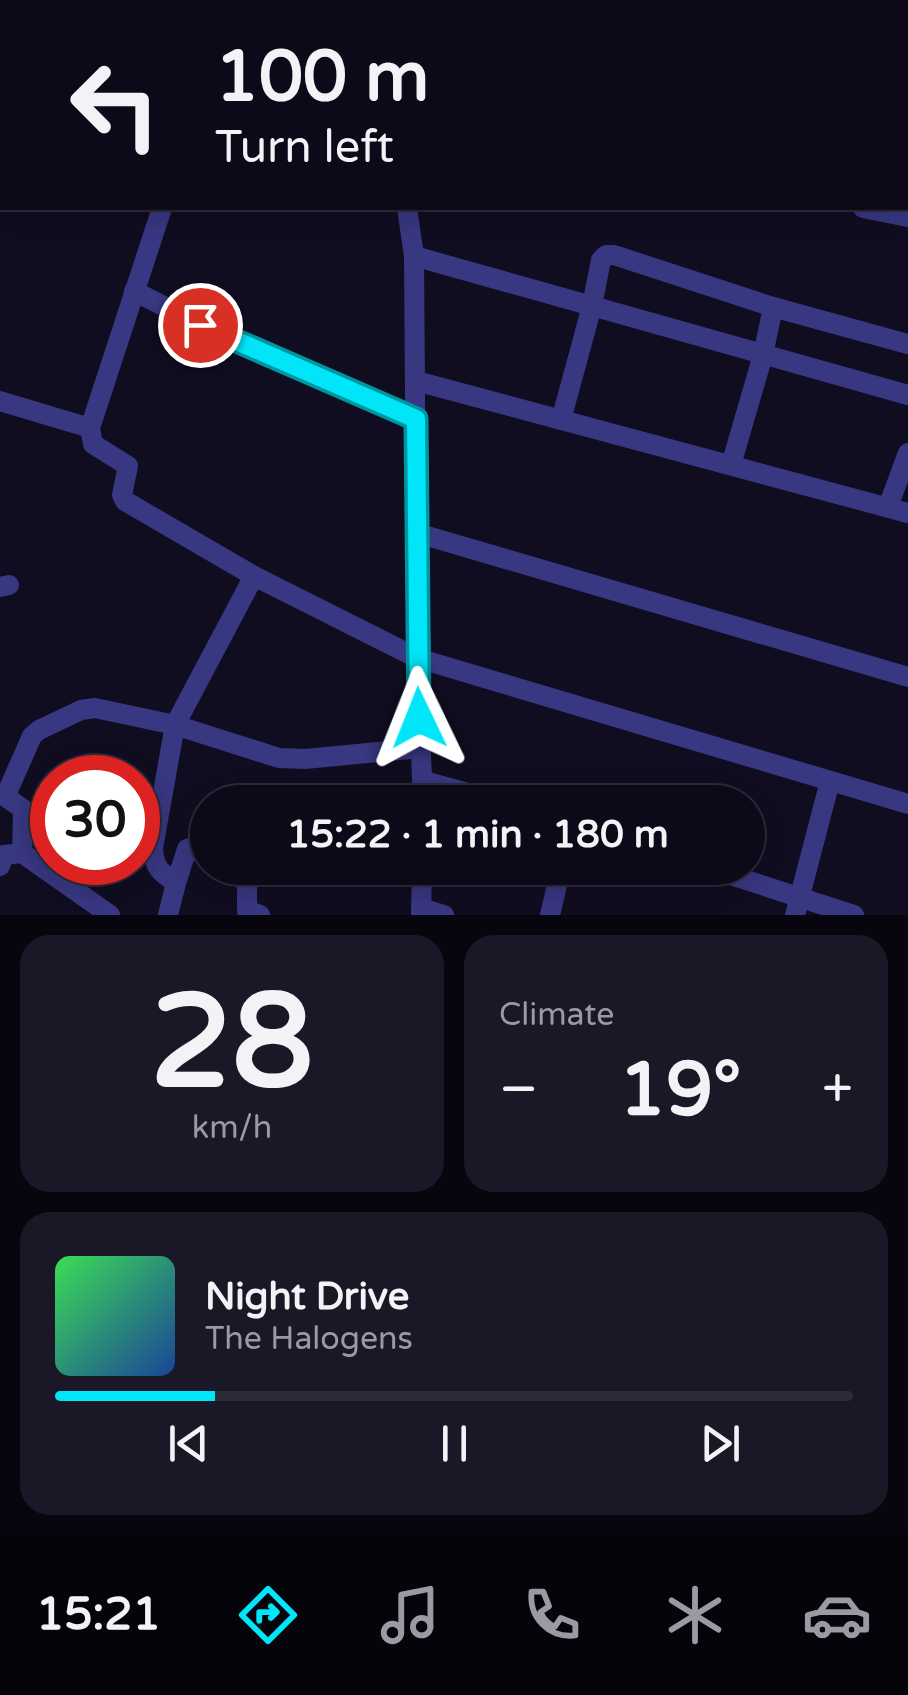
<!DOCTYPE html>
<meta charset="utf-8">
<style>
:root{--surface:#0c0a19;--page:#1a1826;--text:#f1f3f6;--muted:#9a9aa2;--line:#2c2b38;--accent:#00e6f8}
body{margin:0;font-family:"Varela Round",sans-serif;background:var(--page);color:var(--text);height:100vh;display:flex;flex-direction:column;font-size:38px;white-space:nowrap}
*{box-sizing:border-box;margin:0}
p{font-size:32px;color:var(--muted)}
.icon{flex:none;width:55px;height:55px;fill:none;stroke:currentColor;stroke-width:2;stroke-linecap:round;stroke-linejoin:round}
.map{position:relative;height:915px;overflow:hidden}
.side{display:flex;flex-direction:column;gap:20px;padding:20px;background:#07060e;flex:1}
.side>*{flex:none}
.guide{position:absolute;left:0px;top:0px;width:910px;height:210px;box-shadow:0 5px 25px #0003,0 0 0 2px var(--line);background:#0c0a19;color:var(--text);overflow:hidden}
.speed{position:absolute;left:30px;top:755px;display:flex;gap:20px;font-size:50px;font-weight:700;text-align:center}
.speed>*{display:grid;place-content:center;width:130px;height:130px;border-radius:50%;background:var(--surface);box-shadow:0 5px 25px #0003,0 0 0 2px var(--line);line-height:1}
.speed .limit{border:15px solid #d22;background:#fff;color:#111}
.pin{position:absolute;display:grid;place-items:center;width:85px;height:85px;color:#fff;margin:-42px;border:5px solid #fff;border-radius:50%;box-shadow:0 2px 10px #0007}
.me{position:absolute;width:110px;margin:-55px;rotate:358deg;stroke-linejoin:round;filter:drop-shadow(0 0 8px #0008)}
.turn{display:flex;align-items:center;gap:35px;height:210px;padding:0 50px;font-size:45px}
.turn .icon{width:130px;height:130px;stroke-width:2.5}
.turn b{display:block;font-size:70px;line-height:85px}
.big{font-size:75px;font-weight:700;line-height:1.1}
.side .tile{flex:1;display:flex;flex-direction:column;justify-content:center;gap:15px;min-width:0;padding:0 35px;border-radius:30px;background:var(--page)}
.side .dial{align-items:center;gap:0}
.dial b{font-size:130px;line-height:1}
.song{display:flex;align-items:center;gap:30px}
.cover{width:120px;height:120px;border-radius:15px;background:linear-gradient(135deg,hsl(130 70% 55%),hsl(220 70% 35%))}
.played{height:10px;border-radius:5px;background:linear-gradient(90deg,var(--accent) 20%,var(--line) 20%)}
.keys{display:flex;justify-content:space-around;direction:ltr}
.heat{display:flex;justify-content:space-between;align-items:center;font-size:55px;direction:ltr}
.side .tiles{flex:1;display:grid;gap:20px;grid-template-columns:1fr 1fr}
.tile:last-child{grid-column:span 2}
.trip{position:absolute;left:190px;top:785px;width:575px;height:100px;border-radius:50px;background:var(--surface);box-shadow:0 5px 25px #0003,0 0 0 2px var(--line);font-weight:700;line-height:100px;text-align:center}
.tabs{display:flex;height:160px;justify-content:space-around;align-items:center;background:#05040a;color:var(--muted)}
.tabs .icon{width:70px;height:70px}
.tabs .selected{color:var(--accent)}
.tabs b{font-size:45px;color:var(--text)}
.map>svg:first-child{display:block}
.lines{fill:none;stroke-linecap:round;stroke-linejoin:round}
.minor{stroke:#383781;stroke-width:20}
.route-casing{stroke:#0096a1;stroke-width:25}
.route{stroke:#00e6f8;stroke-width:18}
</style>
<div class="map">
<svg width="908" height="915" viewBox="0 0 908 915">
<rect width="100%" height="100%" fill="#100d21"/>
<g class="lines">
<g class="minor">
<polyline points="371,0 372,2"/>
<polyline points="739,0 757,2"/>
<polyline points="288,2 289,0"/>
<polyline points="617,2 618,0"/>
<polyline points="873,2 873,0"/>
<polyline points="0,58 2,58"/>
<polyline points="0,125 2,126"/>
<polyline points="407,208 414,256 417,658 423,802"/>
<polyline points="863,208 908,217"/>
<polyline points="414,256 908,395"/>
<polyline points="134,291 226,338 416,419"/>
<polyline points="416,381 908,513"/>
<polyline points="0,401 90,428 162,208"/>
<polyline points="561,420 592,306 601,260 606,255 614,255 773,307 908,344"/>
<polyline points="90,428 93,444 128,466 122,495 125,501 254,576 417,658 908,804"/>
<polyline points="731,465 763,355 773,307"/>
<polyline points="888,507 908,453"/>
<polyline points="417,533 908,677"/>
<polyline points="0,587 9,585"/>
<polyline points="424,781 500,802"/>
<polyline points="0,793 23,809 22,853 110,915"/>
<polyline points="6,795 32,736 39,730 81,710 95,708 175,725 279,758 305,759 420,748"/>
<polyline points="0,866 4,855 22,853"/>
<polyline points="224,868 247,882 247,910 260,915"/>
<polyline points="709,868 854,915"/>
<polyline points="176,883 187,849 191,848 208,858"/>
<polyline points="421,908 444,915"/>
<path d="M168 915 176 883C160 872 154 868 153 848L175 725 254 576"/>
<polyline points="421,915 422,868"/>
<polyline points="550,915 561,868"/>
<polyline points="795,915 830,781"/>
</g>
</g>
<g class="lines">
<g class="route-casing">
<polyline id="route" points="200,325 416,419 419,718"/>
</g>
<use href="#route" class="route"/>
</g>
</svg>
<div class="speed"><div class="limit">30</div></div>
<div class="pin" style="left:200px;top:325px;background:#d93025"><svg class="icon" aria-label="arrive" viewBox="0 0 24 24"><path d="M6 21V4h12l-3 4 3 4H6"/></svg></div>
<svg class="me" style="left:419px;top:718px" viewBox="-20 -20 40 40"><path d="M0-17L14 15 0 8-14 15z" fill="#00e6f8" stroke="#fff" stroke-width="4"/></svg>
<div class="trip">15:22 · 1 min · 180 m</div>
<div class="guide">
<div class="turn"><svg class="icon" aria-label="left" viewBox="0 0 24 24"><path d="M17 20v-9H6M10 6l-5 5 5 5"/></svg><div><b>100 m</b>Turn left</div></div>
</div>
</div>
<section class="side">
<div class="tiles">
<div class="tile dial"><b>28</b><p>km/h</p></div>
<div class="tile"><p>Climate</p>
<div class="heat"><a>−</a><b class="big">19°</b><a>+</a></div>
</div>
<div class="tile">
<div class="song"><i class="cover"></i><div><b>Night Drive</b><p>The Halogens</p></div></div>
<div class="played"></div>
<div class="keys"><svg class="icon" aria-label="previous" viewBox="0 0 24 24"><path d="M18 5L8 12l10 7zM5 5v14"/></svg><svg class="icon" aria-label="pause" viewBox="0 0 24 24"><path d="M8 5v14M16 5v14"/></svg><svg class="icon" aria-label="next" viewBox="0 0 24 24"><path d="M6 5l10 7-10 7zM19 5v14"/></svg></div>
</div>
</div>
</section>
<nav class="tabs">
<b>15:21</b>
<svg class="icon selected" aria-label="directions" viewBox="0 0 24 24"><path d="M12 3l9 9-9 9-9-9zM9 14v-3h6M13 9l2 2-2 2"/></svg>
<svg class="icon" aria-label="music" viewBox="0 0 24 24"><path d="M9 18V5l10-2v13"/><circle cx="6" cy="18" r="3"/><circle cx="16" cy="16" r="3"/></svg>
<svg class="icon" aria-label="phone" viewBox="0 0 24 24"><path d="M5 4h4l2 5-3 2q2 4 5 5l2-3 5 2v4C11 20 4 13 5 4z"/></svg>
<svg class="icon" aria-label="climate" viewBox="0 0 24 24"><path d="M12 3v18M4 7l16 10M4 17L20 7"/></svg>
<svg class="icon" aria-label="car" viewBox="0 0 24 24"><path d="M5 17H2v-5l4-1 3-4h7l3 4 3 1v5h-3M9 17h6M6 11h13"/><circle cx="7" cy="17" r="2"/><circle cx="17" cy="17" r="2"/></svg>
</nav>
